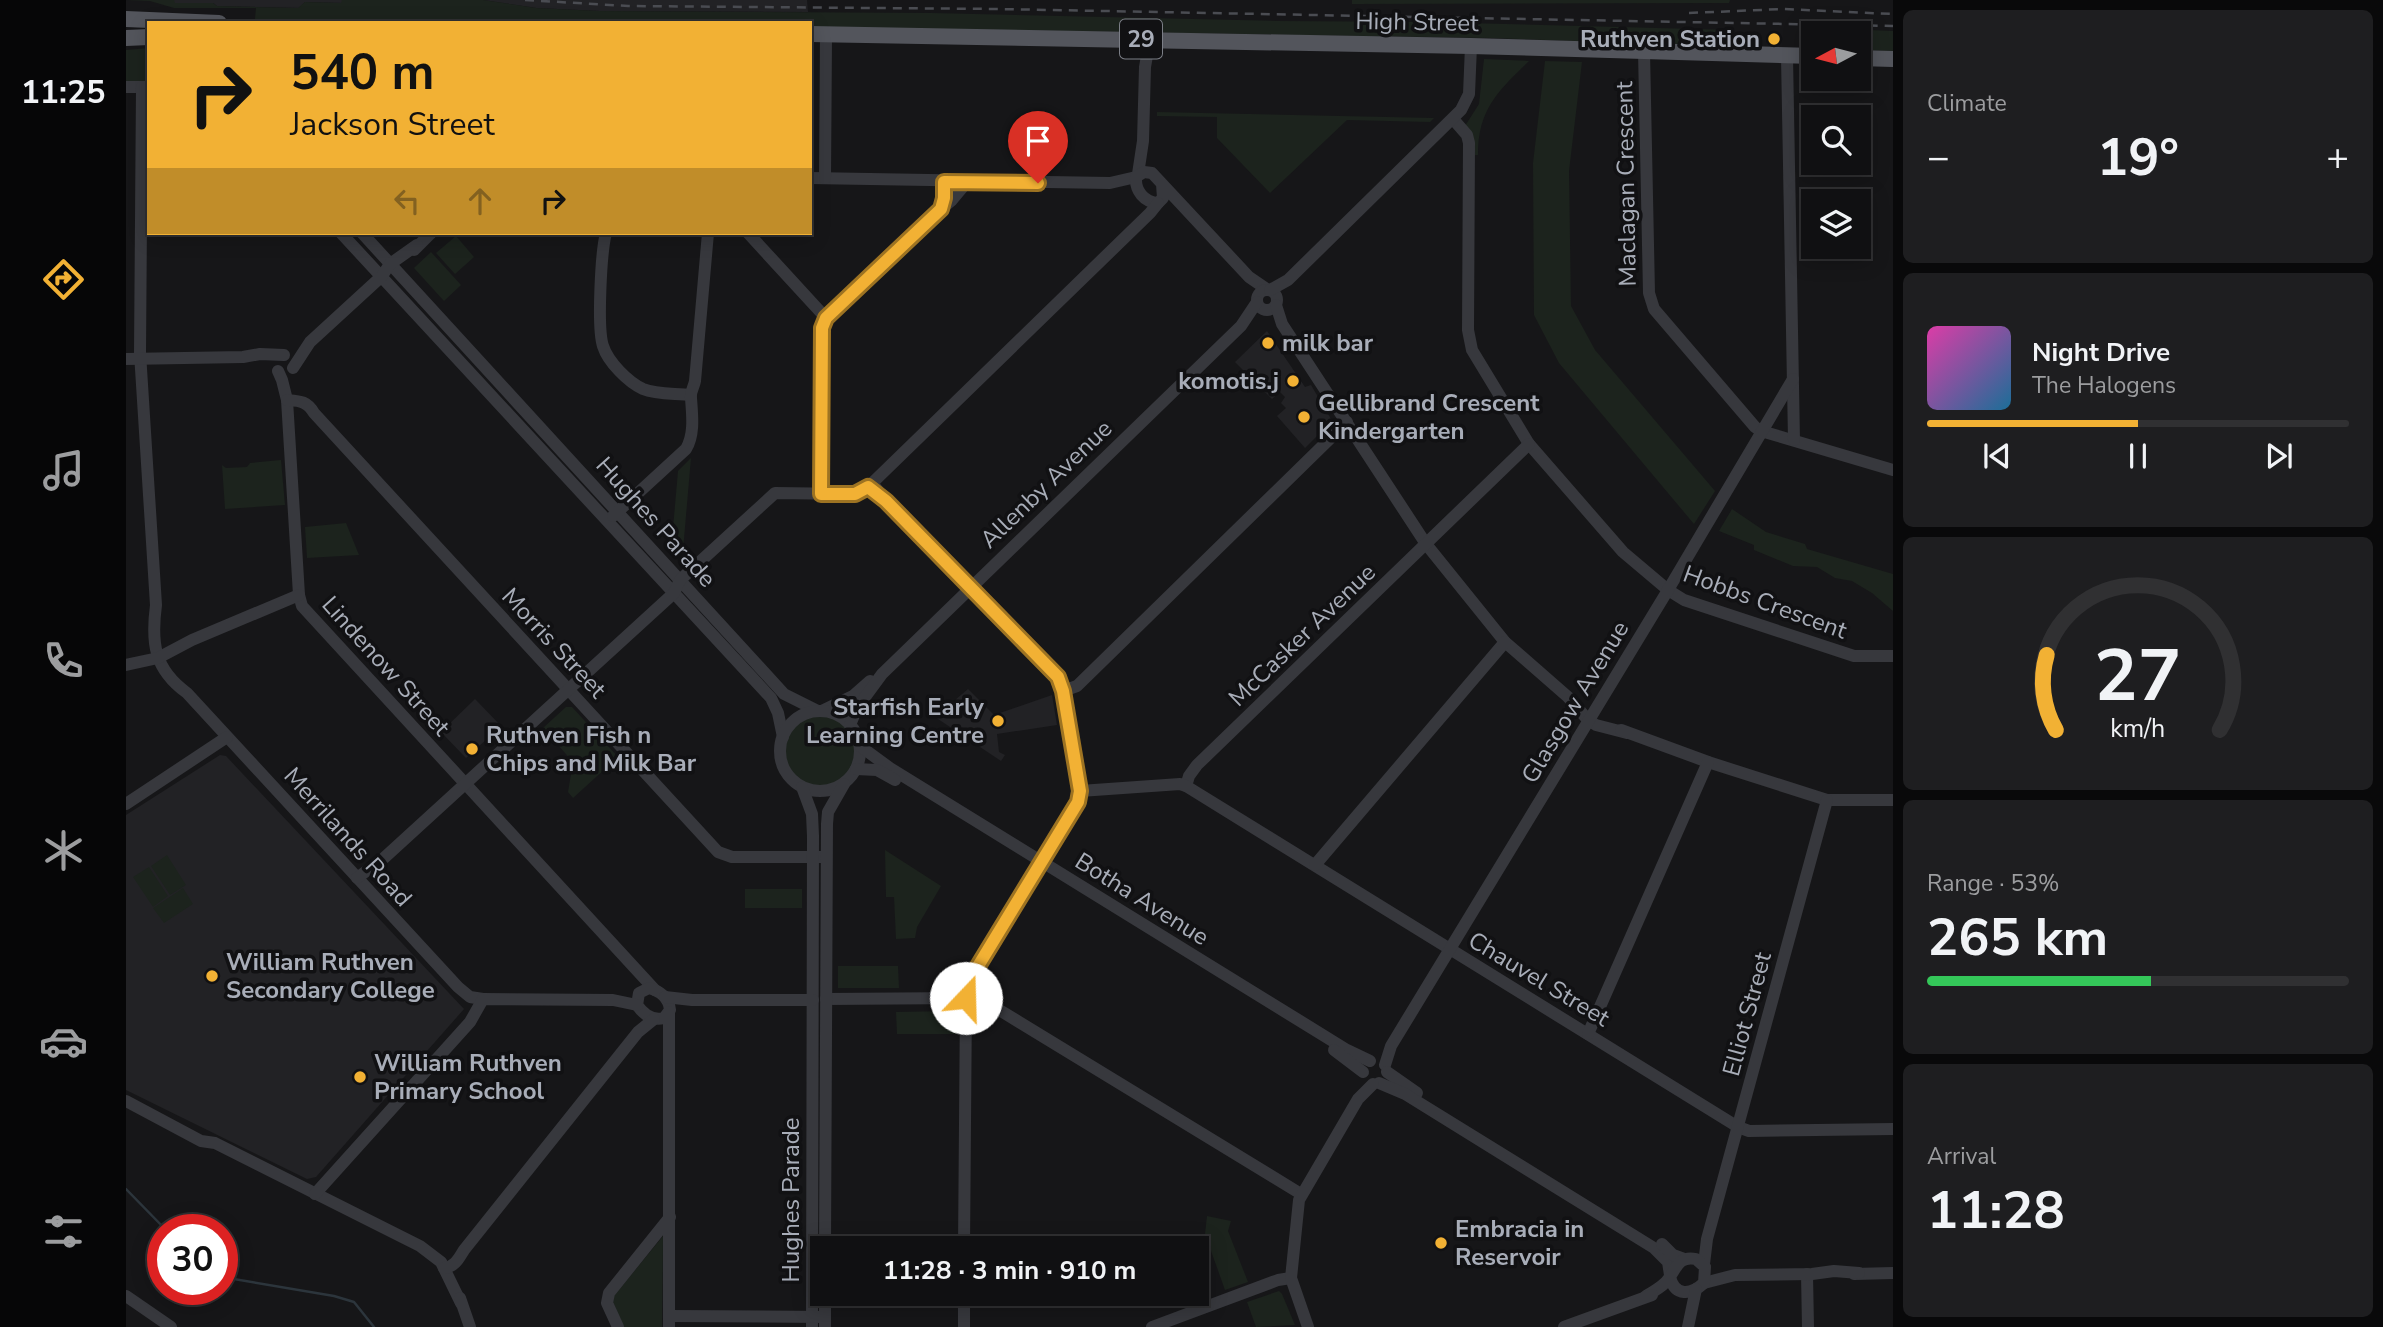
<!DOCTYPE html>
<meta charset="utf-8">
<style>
:root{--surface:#101012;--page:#1e1e20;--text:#f1f3f6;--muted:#9c9d9f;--line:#303032;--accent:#f2b134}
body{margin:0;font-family:"Nunito Sans",sans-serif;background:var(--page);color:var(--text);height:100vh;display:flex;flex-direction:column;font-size:26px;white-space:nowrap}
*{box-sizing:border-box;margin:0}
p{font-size:23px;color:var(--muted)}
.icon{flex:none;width:38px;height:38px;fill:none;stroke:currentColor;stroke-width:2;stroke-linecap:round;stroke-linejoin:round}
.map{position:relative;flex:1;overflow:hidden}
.sheet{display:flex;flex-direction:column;gap:10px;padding:10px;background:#09090a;width:490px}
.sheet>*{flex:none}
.top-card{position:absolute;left:21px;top:21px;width:665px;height:214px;border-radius:0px;box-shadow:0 4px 18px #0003,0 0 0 2px var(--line);background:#f2b134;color:#111;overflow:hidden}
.needle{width:46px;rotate:263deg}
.buttons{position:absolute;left:1675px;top:21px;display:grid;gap:14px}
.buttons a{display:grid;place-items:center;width:70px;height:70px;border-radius:0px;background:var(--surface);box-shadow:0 4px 18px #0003,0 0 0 2px var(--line);font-size:35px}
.speed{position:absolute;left:21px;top:1214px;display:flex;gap:14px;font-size:35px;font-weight:700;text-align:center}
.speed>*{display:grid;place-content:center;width:91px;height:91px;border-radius:50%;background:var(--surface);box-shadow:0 4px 18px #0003,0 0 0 2px var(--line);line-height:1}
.speed .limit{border:10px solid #d22;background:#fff;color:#111}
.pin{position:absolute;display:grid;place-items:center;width:60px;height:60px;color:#fff;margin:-72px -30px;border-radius:50% 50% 50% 0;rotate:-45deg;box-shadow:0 0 7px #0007}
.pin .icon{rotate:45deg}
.me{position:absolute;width:77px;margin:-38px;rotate:21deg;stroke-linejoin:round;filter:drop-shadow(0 0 5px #0008)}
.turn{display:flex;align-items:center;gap:24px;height:147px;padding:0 28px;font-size:32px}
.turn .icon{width:91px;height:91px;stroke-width:2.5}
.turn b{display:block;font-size:49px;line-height:60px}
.lanes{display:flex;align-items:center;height:66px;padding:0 28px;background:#0003;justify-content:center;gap:35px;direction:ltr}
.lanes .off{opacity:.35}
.big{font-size:52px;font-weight:700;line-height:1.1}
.sheet .widget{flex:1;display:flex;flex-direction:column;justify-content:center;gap:10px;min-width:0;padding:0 24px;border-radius:10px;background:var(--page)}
.sheet .dial{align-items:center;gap:0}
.dial svg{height:182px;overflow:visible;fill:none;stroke:var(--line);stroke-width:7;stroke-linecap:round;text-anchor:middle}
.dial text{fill:var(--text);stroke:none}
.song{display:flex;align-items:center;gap:21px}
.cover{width:84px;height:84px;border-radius:10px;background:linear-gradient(135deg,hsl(320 70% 55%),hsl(200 70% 35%))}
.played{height:7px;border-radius:4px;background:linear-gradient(90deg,var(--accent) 50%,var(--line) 50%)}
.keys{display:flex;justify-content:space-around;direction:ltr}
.heat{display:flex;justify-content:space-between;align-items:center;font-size:38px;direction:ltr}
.charge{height:10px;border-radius:5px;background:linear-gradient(90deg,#34c759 53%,var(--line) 0)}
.trip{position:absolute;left:684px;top:1236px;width:399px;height:70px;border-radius:0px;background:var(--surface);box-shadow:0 4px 18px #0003,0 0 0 2px var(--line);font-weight:700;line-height:70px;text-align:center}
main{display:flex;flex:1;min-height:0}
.tabs{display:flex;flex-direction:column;width:126px;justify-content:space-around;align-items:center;background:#060607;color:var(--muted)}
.tabs .icon{width:49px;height:49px}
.tabs .current{color:var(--accent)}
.tabs b{font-size:32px;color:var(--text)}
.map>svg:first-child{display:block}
.built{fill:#222225}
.green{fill:#1c231d}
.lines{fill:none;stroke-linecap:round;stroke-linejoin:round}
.stream{stroke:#2c353c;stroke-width:2.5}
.minor{stroke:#37383d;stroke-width:12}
.major{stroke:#53555c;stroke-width:16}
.rail{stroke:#4a4c52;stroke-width:2.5;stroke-dasharray:9 7;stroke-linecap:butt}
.route-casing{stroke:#9d7322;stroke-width:18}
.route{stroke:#f2b134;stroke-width:12}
.poi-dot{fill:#f2b134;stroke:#111113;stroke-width:2.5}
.labels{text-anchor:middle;stroke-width:7;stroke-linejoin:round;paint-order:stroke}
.shield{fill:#111113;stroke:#7b7e86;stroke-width:2}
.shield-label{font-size:23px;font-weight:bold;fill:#a8adb8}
.street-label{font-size:24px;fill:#a8adb8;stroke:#111113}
.poi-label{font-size:24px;font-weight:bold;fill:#a8adb8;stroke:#111113;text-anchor:start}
</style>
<main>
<nav class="tabs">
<b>11:25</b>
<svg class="icon current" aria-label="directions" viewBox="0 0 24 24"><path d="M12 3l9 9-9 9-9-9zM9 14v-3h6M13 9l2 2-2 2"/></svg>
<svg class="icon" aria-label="music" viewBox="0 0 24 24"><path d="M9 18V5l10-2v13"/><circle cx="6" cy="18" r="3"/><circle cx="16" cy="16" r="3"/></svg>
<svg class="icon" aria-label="phone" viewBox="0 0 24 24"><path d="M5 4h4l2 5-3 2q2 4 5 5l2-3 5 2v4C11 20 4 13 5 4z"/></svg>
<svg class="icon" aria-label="climate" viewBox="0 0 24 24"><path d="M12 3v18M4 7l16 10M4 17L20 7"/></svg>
<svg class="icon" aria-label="car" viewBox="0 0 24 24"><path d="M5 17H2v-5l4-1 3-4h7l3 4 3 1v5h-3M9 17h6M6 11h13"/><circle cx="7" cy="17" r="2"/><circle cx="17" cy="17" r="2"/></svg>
<svg class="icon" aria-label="filters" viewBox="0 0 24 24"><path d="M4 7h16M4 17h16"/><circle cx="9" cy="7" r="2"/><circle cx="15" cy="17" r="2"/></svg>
</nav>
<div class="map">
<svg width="1767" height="1327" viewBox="0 0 1767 1327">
<rect width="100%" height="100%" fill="#161618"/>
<g class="built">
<polygon points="48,0 216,0 216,3 179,2 173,8 91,6 87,3 48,3"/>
<polygon points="357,0 681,0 682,12 473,11 410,8"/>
<polygon points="1141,331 1179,387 1185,385 1205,419 1204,423 1179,448 1151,416 1160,408 1155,403 1159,397 1154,392 1146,399 1109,362"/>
<polygon points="842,689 868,715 926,695 931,725 871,734 873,752 879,755 875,761 809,717"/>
<polygon points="349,699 375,726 340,758 315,732"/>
<polygon points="94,755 100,756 338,1009 190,1177 181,1179 0,1090 0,815"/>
</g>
<g class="green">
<polygon points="0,0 48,0 49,3 87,3 91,6 172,8 179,2 215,3 216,0 357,0 410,8 473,11 806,13 1153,21 1299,22 1607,30 1607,34 1593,46 1365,38 684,27 684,23 175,21 129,19 130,8 48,8 24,1"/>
<polygon points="1226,0 1604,0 1603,3 1226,4"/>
<polygon points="1718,29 1767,31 1767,51 1733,50 1732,33 1698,33 1697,30"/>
<polygon points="23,48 23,82 0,81 0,50"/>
<path d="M1358 59 1403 61C1372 91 1352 109 1352 155H1349L1339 126 1353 104Z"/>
<polygon points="1419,61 1456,62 1443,171 1445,306 1469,350 1589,491 1568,524 1433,363 1408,315 1407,163"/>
<polygon points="1031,112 1308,118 1304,122 1221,120 1144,193 1091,138 1091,117 1031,116"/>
<polygon points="330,236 348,257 329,274 310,253"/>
<polygon points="305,252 335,285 318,301 288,268"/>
<polygon points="565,458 556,562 545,551 552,471"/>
<polygon points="155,460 159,505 99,509 96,465 100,468 121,467 124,463"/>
<polygon points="1606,509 1640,532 1679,544 1681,549 1767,574 1767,611 1746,593 1726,581 1709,578 1691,567 1667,566 1628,550 1628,545 1593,531"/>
<polygon points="220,523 233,555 181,558 179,527"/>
<polygon points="440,707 446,707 492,757 447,798 442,792 447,762 417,728"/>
<circle cx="694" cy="752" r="37"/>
<polygon points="759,850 815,886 791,927 789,938 770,939 768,897 760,897"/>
<polygon points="41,855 60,885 44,895 25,866"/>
<polygon points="23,867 42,896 27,907 7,877"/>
<polygon points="57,888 67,904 38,923 27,908"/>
<rect x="619" y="889" width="57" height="19"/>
<polygon points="712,966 772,966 773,988 712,988"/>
<polygon points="823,1011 830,1020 831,1034 771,1034 770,1012"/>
<polygon points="1081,1216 1105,1221 1102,1231 1122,1282 1099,1290 1079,1234"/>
<polygon points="537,1236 536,1327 498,1327 487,1302 488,1296"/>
<polygon points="1153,1291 1156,1294 1169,1325 1130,1327 1121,1302"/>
</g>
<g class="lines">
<g class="stream">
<polyline points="0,1189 40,1230"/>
<polyline points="96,1277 208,1296 228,1302 248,1327"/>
</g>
<g class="minor">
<polyline points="1518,51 1523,293 1528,309 1629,427 1635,431 1767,470"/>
<polyline points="1661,56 1668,440"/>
<polyline points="0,87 23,87"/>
<path d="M16 87 14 353 30 605C25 643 28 669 61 693L332 987 344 997 357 999"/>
<polyline points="1327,119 1341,135 1343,143 1342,330 1346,350 1403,444 1497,552 1542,590 1558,600 1728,656 1767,656"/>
<polyline points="1012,174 1017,141 1019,67 1024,39"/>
<polyline points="684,178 984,183 1010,177"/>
<polyline points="699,178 700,35"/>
<path d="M1036 184 1037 198 1032 203C1018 202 1009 191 1010 177L1018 172 1026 173 1123 277 1142 290"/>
<polyline points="215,233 645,698 652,713 657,737"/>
<polyline points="236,233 658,694 692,711"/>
<path d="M480 233C475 252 471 328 477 346 482 362 502 382 517 389 531 395 550 393 565 395"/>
<polyline points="622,233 700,318"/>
<polyline points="288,250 305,233"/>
<circle cx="1141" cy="300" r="10"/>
<polyline points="1144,290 1162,280 1335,110 1343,94 1345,46"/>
<polyline points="1150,305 1156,324 1300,544 1379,642 1442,697 1462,720 1470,725 1501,733"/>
<polyline points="0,359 117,357 134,354 158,355"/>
<polyline points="167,368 184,342 256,276 264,264 291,245"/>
<polyline points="152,371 156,380 161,400 173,595 176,606 529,990"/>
<path d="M161 400C174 401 181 401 188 413L592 852 606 857H700"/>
<polyline points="695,494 696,329 700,318 815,209 826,200 841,182"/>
<path d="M487 516 560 449C569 434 566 414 565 398 564 392 568 387 569 381L582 233"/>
<polyline points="0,665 32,658 66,640 173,595"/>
<polyline points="937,691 951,686 1221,422"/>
<polyline points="696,711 727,696 744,681"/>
<circle cx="694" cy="751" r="40"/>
<polyline points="724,725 731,708 756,674 1115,326 1131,302"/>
<polyline points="1495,730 1582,762 1701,800 1767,800"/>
<polyline points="734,746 764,768 1221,1050 1244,1061"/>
<polyline points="730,769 751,770 769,780"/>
<polyline points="1060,786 1063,776 1071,765 1403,444"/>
<polyline points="676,787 686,814 687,836 686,1327"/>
<polyline points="954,791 1054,784 1060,786 1612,1127 1623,1131 1767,1129"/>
<polyline points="0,804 101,737"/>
<polyline points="1189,865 1379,642"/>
<polyline points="231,878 258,858 548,593 554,580 649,493 724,494 738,491 1024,213 1032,203"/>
<path d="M523 988C534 991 543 998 544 1010L538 1018C527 1021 518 1015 511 1005L513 993Z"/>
<polyline points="539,997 566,1000 687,1000"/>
<polyline points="700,999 840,998 843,981 952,802 954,791 937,691 932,677 760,501 746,483"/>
<polyline points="1462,1034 1582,762"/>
<polyline points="1208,1050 1237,1072"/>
<polyline points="1259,1065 1265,1046 1542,590 1667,379"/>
<polyline points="1261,1072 1291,1093"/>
<polyline points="1253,1083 1279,1094 1528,1248 1542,1262 1544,1275"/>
<polyline points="0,1101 75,1141 89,1143 294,1246 315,1262 335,1303"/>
<polyline points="189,1194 344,1022 357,999 487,1000 511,1005"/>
<polyline points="1536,1244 1547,1255 1558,1259"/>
<polyline points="699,1248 701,824 702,812 718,784"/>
<polyline points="838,1248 840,998 857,1000 1175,1194"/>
<polyline points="1578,1264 1581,1239 1701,800"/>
<path d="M318 1268C329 1267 333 1258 338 1250L512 1032 528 1019"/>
<polyline points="1681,1274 1682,1327"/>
<polyline points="1728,1274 1767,1273"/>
<polyline points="1578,1283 1609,1275 1686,1274 1708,1271 1733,1273"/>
<polyline points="0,1296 45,1327"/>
<path d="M1520 1296C1527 1292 1534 1288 1540 1282 1550 1271 1551 1255 1570 1259L1579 1267 1578 1283C1565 1295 1549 1297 1544 1277"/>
<polyline points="334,1298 344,1327"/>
<polyline points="543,1316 699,1317"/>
<polyline points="492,1327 481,1303 483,1293 544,1217"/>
<polyline points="543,1327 543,1012"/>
<polyline points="699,1327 699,1293"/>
<polyline points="838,1327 838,1293"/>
<polyline points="1026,1327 1152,1280 1165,1278"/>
<polyline points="1182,1327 1165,1278 1173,1200 1232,1099 1247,1084"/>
<polyline points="1438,1327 1526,1295"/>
<polyline points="1562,1327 1570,1289"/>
</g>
<g class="major">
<polyline points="0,19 93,23"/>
<polyline points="684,34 1345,46 1687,56"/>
<polyline points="0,38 23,37"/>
<polyline points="1732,58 1767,59"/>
</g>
<g class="rail">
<polyline points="399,0 502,6 872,9 1767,26"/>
<polyline points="1563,13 1657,9 1767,14"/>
</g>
</g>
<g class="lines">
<g class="route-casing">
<polyline id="route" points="840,998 843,981 952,802 954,791 937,691 932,677 760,501 742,487 729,494 695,494 696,328 700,318 815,209 818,198 818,182 912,183"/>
</g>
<use href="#route" class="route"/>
</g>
<g class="poi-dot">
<circle cx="1648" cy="39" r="7"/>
<circle cx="1142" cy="343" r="7"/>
<circle cx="1167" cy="381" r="7"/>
<circle cx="1178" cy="417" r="7"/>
<circle cx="872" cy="721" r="7"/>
<circle cx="346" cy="749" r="7"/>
<circle cx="86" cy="976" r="7"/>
<circle cx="234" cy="1077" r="7"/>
<circle cx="1315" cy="1243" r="7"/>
</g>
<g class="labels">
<rect class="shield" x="994" y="19.5" width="42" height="39" rx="5"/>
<g class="shield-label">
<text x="1015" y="47">29</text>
</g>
<g class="street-label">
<text transform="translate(1291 22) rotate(1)" y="8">High Street</text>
<text transform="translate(1500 184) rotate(-91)" y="8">Maclagan Crescent</text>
<text transform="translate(920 484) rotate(-44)" y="8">Allenby Avenue</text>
<text transform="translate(530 522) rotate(48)" y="8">Hughes Parade</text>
<text transform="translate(1639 602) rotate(20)" y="8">Hobbs Crescent</text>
<text transform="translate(1176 635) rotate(-44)" y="8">McCasker Avenue</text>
<text transform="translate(428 643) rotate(47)" y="8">Morris Street</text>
<text transform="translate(260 666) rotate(48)" y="8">Lindenow Street</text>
<text transform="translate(1449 702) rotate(-59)" y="8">Glasgow Avenue</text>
<text transform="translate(222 837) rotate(48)" y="8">Merrilands Road</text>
<text transform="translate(1016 899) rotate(32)" y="8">Botha Avenue</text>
<text transform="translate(1413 979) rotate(31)" y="8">Chauvel Street</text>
<text transform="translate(1621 1014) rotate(-75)" y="8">Elliot Street</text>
<text transform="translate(665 1200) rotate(-90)" y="8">Hughes Parade</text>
</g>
<g class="poi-label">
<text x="1634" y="47" text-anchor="end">Ruthven Station</text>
<text x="1156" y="351">milk bar</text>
<text x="1153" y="389" text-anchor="end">komotis.j</text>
<text x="1192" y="411">Gellibrand Crescent<tspan x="1192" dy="28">Kindergarten</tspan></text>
<text x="858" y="715" text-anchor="end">Starfish Early<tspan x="858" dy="28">Learning Centre</tspan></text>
<text x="360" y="743">Ruthven Fish n<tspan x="360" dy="28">Chips and Milk Bar</tspan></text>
<text x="100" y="970">William Ruthven<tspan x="100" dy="28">Secondary College</tspan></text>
<text x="248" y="1071">William Ruthven<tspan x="248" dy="28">Primary School</tspan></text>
<text x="1329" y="1237">Embracia in<tspan x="1329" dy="28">Reservoir</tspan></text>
</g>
</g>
</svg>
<div class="buttons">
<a><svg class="needle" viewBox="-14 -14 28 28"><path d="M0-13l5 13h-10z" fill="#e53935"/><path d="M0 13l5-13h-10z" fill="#9c9d9f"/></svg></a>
<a><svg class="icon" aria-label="search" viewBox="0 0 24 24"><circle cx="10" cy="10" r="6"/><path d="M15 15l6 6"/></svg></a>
<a><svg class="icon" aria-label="layers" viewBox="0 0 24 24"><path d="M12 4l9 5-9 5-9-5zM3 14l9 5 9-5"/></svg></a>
</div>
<div class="speed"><div class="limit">30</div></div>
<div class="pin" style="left:912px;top:183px;background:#d93025"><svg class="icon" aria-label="arrive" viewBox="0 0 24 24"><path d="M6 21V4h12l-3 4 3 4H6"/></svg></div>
<svg class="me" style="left:840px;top:998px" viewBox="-20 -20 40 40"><circle r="19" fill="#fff"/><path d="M0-13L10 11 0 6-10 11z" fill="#f2b134"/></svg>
<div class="trip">11:28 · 3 min · 910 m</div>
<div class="top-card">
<div class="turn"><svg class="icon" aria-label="right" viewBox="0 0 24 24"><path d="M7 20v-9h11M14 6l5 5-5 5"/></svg><div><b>540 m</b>Jackson Street</div></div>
<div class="lanes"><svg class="icon off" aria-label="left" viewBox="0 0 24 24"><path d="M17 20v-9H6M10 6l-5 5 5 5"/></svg><svg class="icon off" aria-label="ahead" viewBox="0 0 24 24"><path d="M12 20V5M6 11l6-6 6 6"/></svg><svg class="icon" aria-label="right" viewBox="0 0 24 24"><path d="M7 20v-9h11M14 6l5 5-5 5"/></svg></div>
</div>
</div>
<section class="sheet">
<div class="widget"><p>Climate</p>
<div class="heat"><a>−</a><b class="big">19°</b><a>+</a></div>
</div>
<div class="widget">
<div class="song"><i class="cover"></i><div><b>Night Drive</b><p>The Halogens</p></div></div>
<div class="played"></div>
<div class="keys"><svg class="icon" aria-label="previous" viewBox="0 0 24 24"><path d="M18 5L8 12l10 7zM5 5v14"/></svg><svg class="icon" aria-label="pause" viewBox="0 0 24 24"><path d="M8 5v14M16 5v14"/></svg><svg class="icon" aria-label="next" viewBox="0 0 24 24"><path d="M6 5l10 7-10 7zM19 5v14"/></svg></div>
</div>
<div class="widget dial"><svg viewBox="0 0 100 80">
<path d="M14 69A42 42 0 1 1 86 69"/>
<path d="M14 69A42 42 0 0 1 10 36" stroke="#f2b134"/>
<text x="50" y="56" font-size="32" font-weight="700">27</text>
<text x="50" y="72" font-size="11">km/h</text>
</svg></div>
<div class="widget"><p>Range · 53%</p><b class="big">265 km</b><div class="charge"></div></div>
<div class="widget"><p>Arrival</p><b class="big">11:28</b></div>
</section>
</main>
